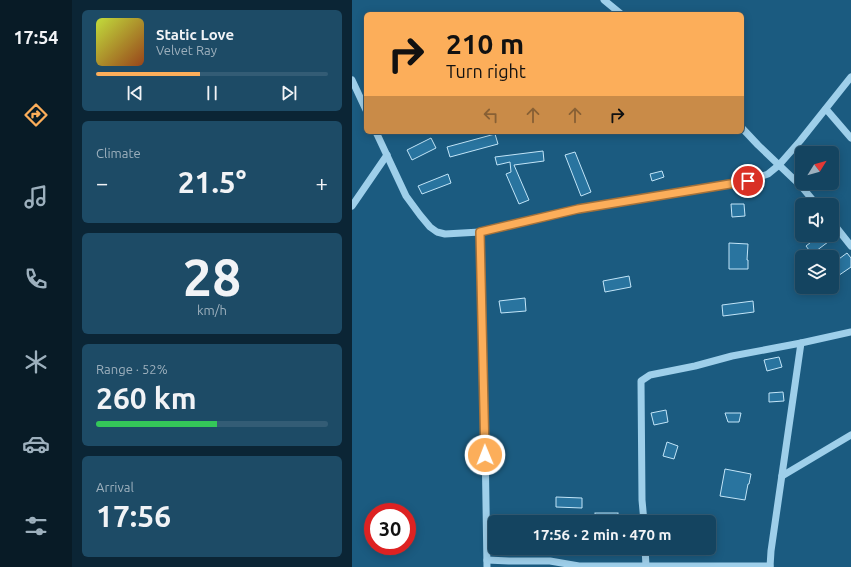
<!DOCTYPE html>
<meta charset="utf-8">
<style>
:root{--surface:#144460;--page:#1d4b66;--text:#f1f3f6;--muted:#9db0bd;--line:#335c75;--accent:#fcae5a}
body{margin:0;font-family:Ubuntu,sans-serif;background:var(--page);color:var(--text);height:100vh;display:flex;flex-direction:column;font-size:15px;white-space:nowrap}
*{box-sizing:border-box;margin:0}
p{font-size:13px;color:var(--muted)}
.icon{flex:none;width:22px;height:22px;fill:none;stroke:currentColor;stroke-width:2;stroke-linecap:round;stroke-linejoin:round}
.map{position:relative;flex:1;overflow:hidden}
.drawer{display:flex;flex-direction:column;gap:10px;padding:10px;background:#0b2535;width:280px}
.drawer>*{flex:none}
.banner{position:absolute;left:12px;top:12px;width:380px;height:122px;border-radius:6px;box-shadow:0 2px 10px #0003,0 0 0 1px var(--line);background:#fcae5a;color:#111;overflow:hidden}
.needle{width:26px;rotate:53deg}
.buttons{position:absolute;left:443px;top:146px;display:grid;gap:8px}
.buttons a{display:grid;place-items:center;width:44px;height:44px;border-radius:6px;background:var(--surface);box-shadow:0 2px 10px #0003,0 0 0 1px var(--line);font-size:20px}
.speed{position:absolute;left:12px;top:503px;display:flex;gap:8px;font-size:20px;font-weight:700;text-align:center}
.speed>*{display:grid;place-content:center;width:52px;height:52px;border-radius:50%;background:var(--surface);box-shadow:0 2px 10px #0003,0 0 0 1px var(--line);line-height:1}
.speed .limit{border:6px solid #d22;background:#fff;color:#111}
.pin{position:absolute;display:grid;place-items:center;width:34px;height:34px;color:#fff;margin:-17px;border:2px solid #fff;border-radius:50%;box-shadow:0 1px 4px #0007}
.me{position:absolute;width:44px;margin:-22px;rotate:359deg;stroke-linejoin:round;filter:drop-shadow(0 0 3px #0008)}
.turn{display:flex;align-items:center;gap:14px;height:84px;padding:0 16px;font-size:18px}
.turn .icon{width:52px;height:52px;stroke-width:2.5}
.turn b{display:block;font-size:28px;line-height:34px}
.lanes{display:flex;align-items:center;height:38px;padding:0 16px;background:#0003;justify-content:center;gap:20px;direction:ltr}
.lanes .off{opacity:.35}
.big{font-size:30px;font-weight:700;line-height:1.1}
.drawer .widget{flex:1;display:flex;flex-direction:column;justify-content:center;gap:6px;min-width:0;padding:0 14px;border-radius:6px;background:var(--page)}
.drawer .dial{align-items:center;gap:0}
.dial b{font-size:52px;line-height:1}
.song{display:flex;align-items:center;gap:12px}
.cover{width:48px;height:48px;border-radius:6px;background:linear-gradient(135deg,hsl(70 70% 55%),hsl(20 70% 35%))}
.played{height:4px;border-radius:2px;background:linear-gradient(90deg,var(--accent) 45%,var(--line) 45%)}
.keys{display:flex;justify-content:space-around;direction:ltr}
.heat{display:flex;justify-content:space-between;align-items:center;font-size:22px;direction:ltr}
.charge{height:6px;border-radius:3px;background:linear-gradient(90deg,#34c759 52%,var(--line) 0)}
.trip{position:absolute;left:136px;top:515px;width:228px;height:40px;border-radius:6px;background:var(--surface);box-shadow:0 2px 10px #0003,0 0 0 1px var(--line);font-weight:700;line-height:40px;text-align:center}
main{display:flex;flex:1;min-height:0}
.dock{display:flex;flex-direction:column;width:72px;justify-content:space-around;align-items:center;background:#081b26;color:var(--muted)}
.dock .icon{width:28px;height:28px}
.dock .on{color:var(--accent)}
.dock b{font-size:18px;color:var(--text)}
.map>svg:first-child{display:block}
.building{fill:#29749f;stroke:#c2e5f8}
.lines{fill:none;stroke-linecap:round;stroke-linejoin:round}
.minor{stroke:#9ecfea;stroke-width:7}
.route-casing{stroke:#a4713a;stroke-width:10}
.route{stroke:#fcae5a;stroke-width:7}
</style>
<main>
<nav class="dock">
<b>17:54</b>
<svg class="icon on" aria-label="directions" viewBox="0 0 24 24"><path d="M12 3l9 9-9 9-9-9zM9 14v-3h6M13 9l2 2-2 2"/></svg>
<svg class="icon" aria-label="music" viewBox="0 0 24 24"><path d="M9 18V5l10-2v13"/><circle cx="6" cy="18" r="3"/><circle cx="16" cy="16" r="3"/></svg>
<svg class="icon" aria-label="phone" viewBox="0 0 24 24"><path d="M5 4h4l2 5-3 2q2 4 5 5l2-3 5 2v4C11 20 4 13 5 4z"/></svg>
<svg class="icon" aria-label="climate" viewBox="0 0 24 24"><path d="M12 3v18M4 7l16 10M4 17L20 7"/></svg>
<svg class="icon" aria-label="car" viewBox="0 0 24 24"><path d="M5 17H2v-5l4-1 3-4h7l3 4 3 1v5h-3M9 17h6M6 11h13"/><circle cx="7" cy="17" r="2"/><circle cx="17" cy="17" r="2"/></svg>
<svg class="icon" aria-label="filters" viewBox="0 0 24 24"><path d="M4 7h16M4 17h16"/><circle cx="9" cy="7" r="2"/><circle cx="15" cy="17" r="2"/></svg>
</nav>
<section class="drawer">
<div class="widget">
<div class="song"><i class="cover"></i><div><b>Static Love</b><p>Velvet Ray</p></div></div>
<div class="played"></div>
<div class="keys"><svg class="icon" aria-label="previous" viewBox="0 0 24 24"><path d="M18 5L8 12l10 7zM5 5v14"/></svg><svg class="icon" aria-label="pause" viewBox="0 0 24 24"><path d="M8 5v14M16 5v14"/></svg><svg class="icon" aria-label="next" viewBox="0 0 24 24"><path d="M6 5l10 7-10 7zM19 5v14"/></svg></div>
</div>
<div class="widget"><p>Climate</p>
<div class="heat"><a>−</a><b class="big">21.5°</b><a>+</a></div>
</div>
<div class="widget dial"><b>28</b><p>km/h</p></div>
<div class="widget"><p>Range · 52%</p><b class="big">260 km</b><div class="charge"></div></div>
<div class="widget"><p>Arrival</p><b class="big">17:56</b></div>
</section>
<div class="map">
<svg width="499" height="567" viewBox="0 0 499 567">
<rect width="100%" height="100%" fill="#1b5b80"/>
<g class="building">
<polygon points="143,134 146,144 98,157 95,147"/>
<polygon points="79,138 84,148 60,160 55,150"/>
<polygon points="191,151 192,161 162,165 177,200 167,204 154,174 159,172 158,162 145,165 143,157"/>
<polygon points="223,152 239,192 229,196 213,155"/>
<polygon points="310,171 312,177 300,181 298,174"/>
<polygon points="96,174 99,183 70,194 66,186"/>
<polygon points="379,204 392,204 393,216 380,217"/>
<polygon points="468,235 484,236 460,254 454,246"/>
<polygon points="377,243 396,244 395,260 396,260 396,269 377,269"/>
<polygon points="495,253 499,258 499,267 480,280 480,264"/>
<polygon points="277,276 279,287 253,292 251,281"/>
<polygon points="173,298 174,311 149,313 147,301"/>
<polygon points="401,301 402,312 371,316 370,305"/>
<polygon points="427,357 430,367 415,371 412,360"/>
<polygon points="431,392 432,401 417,402 417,393"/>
<polygon points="314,410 316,422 302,425 299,413"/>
<polygon points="373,413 389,413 387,422 376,422"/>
<polygon points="315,442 326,446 322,459 311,456"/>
<polygon points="373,469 399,474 397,484 396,484 393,500 368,496"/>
<polygon points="204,497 230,498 230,508 204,507"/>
<rect x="243" y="513" width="23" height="9"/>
</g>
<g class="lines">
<g class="minor">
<polyline points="252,0 269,14"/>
<polyline points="0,80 14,110"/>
<polyline points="474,109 499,138"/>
<polyline points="390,128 406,145 449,186 465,205"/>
<polyline points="24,132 54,196 68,215 78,227 85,232 93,234 128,232 226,209 396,181 416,174 427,165 448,141 499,77"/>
<polyline points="0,206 35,155"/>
<polyline points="480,222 499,246"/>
<polyline points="128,232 133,440 135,567"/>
<polyline points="430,476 499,435"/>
<polyline points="292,522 290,500 289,381 298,375 343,366 380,356 449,343"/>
<polyline points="293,548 294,566"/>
<polyline points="135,560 157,561 198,561 227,566 418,566"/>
<polyline points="418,567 419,551 449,343 499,332"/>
</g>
</g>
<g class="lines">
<g class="route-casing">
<polyline id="route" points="133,455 128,232 226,209 396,181"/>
</g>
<use href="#route" class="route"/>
</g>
</svg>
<div class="buttons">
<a><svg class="needle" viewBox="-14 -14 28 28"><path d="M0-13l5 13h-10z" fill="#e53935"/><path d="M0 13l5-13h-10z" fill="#9db0bd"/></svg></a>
<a><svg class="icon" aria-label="sound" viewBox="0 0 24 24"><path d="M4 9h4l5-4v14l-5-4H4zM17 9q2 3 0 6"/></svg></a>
<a><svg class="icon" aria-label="layers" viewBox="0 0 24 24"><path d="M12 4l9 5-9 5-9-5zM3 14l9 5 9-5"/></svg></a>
</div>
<div class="speed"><div class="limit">30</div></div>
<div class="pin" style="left:396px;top:181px;background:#d93025"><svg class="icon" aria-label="arrive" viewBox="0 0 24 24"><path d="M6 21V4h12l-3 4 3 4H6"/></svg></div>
<svg class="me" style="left:133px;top:455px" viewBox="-20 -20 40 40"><circle r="17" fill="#fcae5a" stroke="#fff" stroke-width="3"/><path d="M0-11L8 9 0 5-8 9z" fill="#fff"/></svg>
<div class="trip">17:56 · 2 min · 470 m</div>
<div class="banner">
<div class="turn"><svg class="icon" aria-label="right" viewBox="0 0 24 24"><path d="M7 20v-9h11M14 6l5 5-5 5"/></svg><div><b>210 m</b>Turn right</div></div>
<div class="lanes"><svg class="icon off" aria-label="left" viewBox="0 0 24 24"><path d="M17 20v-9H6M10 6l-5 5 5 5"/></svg><svg class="icon off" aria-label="ahead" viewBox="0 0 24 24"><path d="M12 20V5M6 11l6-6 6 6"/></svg><svg class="icon off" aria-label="ahead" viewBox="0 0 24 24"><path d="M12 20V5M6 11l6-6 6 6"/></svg><svg class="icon" aria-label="right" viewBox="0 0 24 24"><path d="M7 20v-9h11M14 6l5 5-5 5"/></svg></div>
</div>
</div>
</main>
